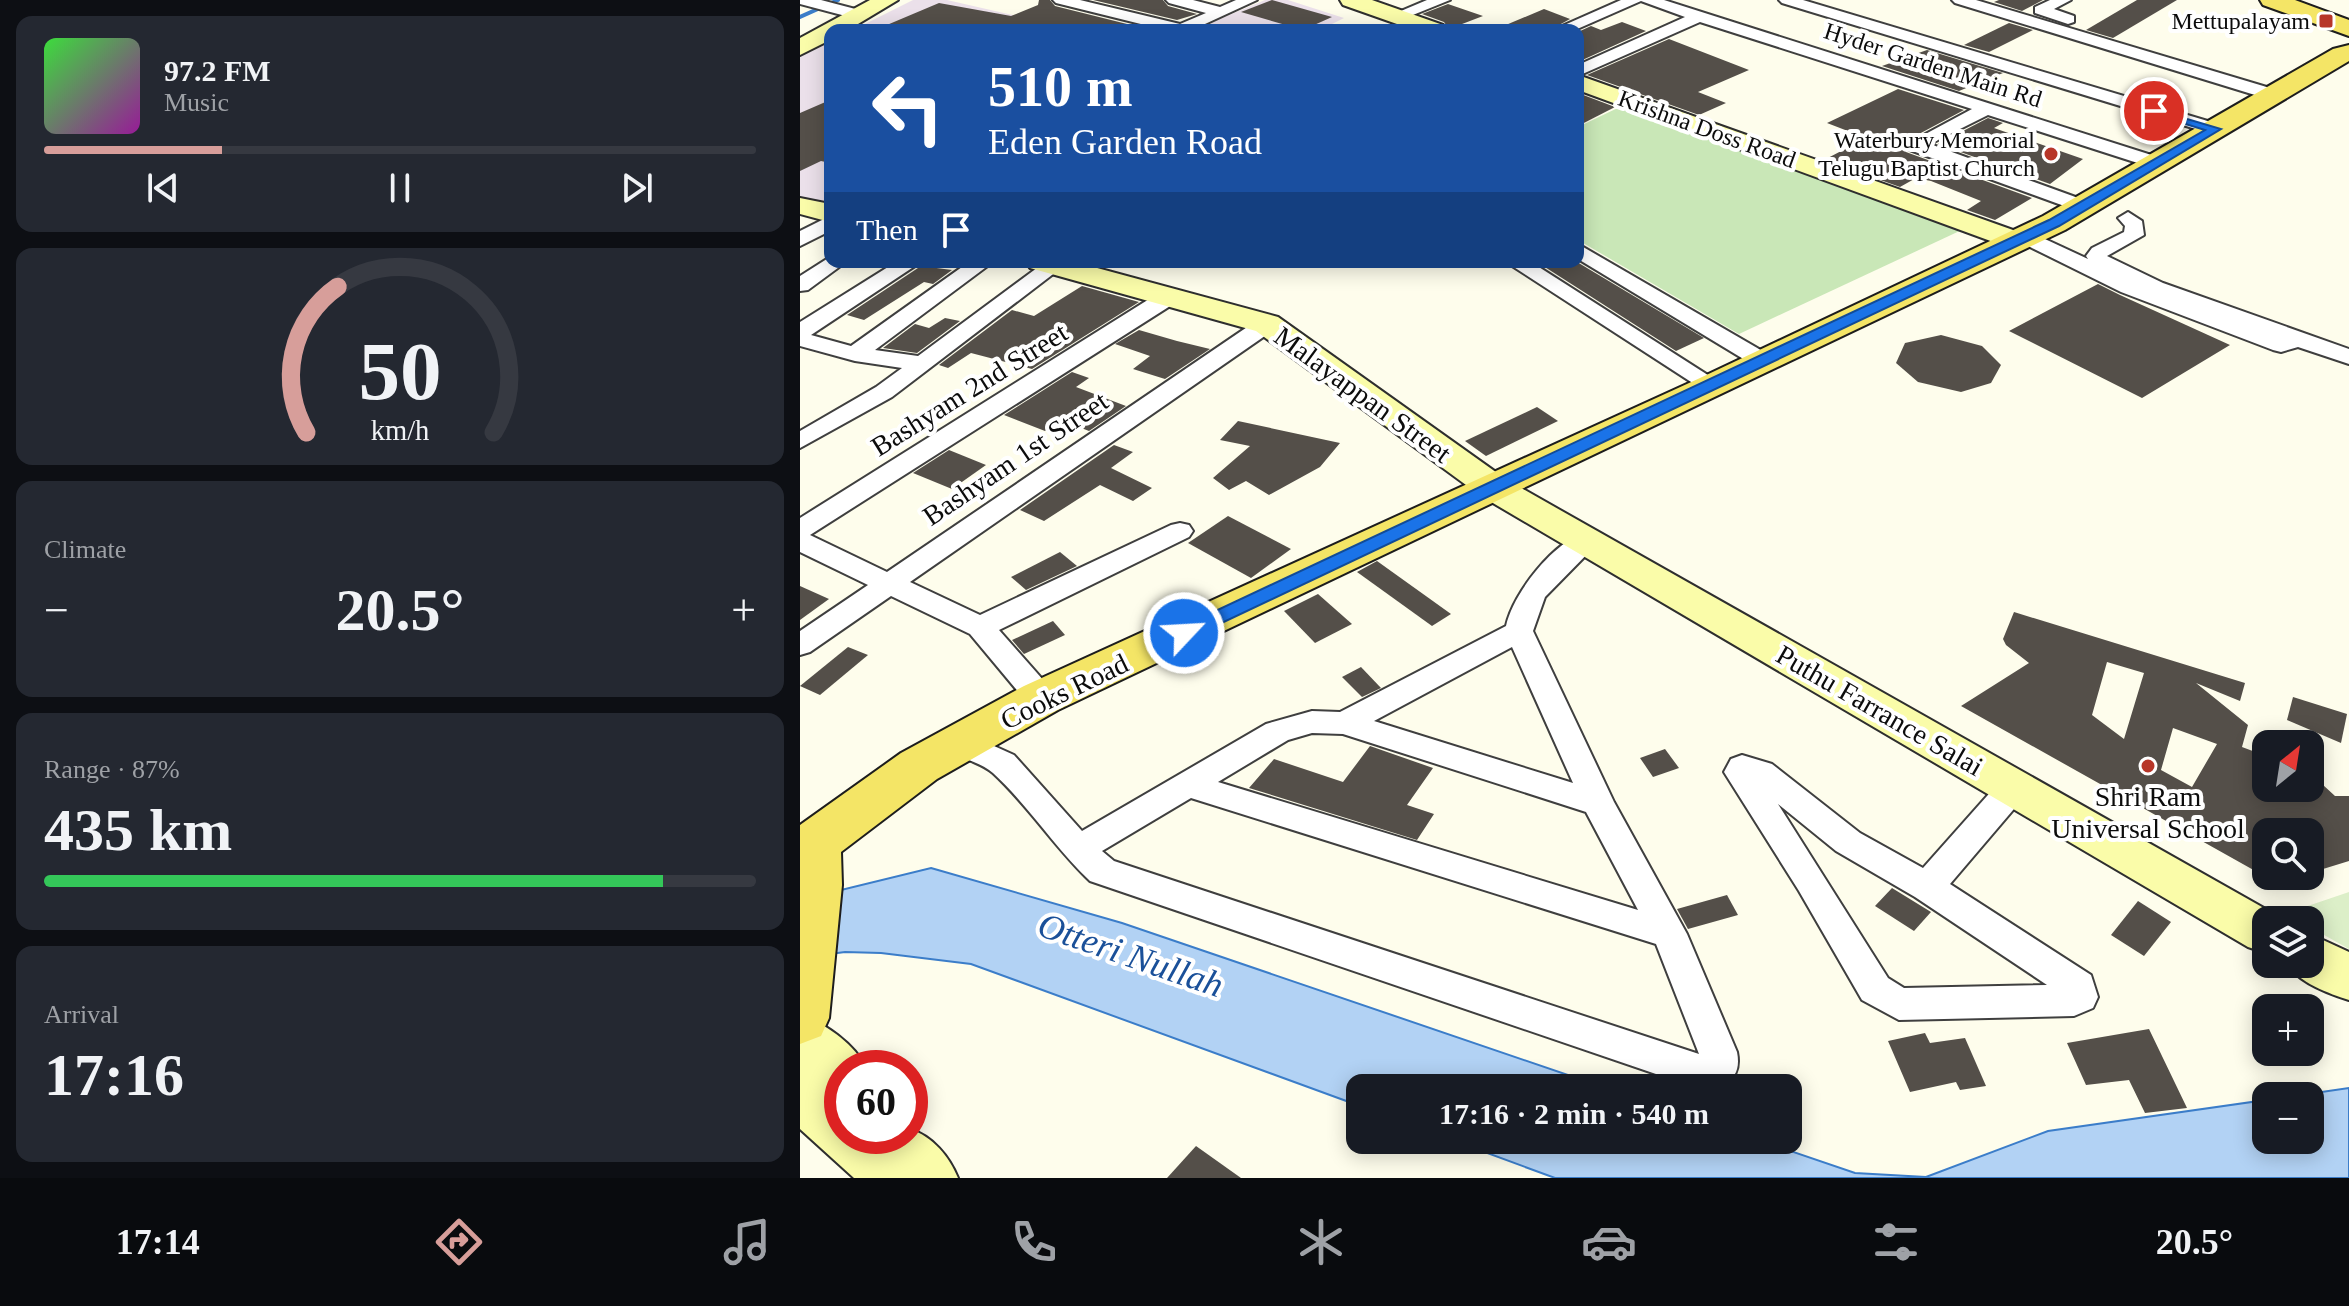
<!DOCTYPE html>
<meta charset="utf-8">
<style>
:root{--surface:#171b24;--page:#242831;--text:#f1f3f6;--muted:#9ea1a6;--line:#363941;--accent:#d79e9a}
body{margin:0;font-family:Georgia,serif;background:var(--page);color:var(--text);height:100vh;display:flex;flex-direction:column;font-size:30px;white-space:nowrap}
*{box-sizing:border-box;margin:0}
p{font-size:26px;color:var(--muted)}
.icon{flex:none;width:44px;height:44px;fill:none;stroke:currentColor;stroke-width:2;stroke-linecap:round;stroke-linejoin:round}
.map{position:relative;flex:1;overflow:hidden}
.drawer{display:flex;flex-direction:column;gap:16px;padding:16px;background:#0d0f14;width:800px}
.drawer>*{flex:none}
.hud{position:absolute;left:24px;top:24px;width:760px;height:244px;border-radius:16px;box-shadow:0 4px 20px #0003;background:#1a4fa0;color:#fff;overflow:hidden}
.needle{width:52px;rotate:30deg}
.buttons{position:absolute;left:1452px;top:730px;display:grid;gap:16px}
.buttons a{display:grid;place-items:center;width:72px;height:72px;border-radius:16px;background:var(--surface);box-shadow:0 4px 20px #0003;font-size:40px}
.speed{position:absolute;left:24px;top:1050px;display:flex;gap:16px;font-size:40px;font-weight:700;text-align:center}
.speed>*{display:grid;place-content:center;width:104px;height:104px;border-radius:50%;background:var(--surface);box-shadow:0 4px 20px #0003;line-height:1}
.speed .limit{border:12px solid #d22;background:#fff;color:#111}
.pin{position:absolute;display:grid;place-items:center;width:68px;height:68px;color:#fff;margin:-34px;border:4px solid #fff;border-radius:50%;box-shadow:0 2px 8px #0007}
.me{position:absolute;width:88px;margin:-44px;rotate:65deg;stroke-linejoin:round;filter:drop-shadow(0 0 6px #0008)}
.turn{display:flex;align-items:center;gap:28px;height:168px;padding:0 32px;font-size:36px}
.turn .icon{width:104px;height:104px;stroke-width:2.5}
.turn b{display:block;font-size:56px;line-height:68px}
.then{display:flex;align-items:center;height:76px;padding:0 32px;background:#0003;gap:16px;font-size:30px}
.big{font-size:60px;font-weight:700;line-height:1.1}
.drawer .widget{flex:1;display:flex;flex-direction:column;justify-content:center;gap:12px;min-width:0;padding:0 28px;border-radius:16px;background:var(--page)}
.drawer .dial{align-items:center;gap:0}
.dial svg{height:208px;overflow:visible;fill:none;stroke:var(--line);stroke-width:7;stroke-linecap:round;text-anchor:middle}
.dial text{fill:var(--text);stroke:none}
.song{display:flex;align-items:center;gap:24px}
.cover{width:96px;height:96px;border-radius:12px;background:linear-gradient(135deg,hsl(120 70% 55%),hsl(300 70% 35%))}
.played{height:8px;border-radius:4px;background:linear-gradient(90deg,var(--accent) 25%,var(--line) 25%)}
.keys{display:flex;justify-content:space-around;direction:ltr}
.heat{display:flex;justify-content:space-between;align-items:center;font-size:44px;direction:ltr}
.charge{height:12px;border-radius:6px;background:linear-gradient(90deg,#34c759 87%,var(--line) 0)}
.trip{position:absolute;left:546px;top:1074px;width:456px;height:80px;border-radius:16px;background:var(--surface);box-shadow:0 4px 20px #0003;font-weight:700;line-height:80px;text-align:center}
.menu{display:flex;height:128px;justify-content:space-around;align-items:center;background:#090b0e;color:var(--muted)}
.menu .icon{width:56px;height:56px}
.menu .current{color:var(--accent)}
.menu b{font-size:36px;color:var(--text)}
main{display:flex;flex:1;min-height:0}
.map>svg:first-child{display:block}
.industrial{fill:#ebe0ea}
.green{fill:#c9e7b7}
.pitch{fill:#dcefc8}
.water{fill:#b2d2f4;stroke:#3b7dc9;stroke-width:2}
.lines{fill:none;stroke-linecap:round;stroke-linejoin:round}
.stream{stroke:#3b7dc9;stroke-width:4}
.building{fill:#544f49;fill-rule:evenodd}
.street-casing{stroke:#3f3f3f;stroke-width:4}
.secondary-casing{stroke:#2e2e2e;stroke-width:4}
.primary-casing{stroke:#1d1d1d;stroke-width:4}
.street{fill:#fff;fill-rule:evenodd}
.secondary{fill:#fafca9;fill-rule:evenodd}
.primary{fill:#f4e566;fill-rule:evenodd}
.route{fill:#1a73e8;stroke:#114b97;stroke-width:2}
.poi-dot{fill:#b73629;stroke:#fff;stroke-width:3}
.labels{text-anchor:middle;stroke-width:8;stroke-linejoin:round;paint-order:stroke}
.far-poi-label{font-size:24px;fill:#0c0c0c;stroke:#fff;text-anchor:end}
.far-street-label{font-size:24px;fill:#0c0c0c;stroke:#fff}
.street-label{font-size:28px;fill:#0c0c0c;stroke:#fff}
.poi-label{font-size:28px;fill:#0c0c0c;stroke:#fff}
.near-water-label{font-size:36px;font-style:italic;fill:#1a5099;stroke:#fff}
</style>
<main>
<section class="drawer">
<div class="widget">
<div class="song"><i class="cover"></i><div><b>97.2 FM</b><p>Music</p></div></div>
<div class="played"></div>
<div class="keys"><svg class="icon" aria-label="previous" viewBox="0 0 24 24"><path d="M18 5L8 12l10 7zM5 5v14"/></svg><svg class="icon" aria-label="pause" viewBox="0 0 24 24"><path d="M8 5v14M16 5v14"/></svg><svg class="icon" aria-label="next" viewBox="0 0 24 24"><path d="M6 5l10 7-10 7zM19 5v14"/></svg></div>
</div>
<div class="widget dial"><svg viewBox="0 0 100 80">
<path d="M14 69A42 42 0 1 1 86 69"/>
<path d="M14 69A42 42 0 0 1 26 13" stroke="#d79e9a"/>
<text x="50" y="56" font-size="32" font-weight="700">50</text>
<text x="50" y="72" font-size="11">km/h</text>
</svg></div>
<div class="widget"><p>Climate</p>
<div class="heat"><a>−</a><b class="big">20.5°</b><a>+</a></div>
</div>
<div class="widget"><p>Range · 87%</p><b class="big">435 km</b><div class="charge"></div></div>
<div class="widget"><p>Arrival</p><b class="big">17:16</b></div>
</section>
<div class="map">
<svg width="1549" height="1178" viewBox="0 0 1549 1178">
<rect width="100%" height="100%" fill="#fefdec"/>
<g class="industrial">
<polygon points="113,0 147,0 279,30 53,30"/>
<polygon points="465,0 488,0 544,18 526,27 530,30 393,30"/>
<polygon points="30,42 30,209 0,202 0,57"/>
</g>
<polygon class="green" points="826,104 1166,228 939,334 778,240 778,127"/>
<polygon class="pitch" points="1549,892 1549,949 1510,927 1510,920 1498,920 1487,913"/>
<g class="water">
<polygon points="131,868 322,923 806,1088 560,1088 560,1106 171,964 81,953 45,952 0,958 0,900"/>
<polygon points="1549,1088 1549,1178 755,1178 652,1140 958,1140 1055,1173 1126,1177 1248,1131 1466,1100 1466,1140 1510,1140 1510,1096 1494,1096"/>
</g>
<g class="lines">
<polyline class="stream" points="0,17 38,0"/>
</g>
<g class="building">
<polygon points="239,0 250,0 255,6 343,28 75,30 139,3 211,16 238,5"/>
<polygon points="293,0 363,0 368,6 397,14 377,20"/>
<polygon points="472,0 532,17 503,30 441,12"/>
<polygon points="1199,0 1243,0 1222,11 1194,2"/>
<polygon points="1337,0 1377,0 1313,38 1286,30"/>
<polygon points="648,4 683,16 649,29 644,22 622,14"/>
<polygon points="744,9 770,19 750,30 694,30"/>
<polygon points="822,22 846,31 778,62 778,32 791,26 801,30"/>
<polygon points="1209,23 1233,30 1189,52 1164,45"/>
<polygon points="869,39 949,70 898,92 926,103 899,115 787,75"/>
<polygon points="1127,50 1203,73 1159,91 1082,66"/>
<polygon points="1098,89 1164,110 1104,142 1106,152 1232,198 1195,220 1167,210 1181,201 1131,181 1116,178 1100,187 1024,160 1066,138 1027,123"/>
<polygon points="778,93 815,107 778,126"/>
<polygon points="30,100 30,163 21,161 0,171 0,113"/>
<polygon points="1188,118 1203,123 1194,128 1283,159 1250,184 1138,144"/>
<polygon points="737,262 777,262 904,338 876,351"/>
<polygon points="121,266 152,270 133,284 124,282 64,320 47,315"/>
<polygon points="1298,284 1320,295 1430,345 1342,398 1209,331"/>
<polygon points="282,286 339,302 232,369 171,353 148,368 139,365 212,310 234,316"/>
<polygon points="145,318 160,321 117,353 83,348 115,324 129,328"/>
<polygon points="339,330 377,341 410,349 365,379 333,369 350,356 315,344"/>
<polygon points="1141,335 1182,346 1201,365 1191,383 1161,392 1118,382 1096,363 1105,343"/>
<polygon points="272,372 289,378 276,387 326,406 289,431 261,420 245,431 204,415"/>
<polygon points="737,407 758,421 686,456 665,441"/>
<polygon points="438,421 540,443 520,467 469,495 446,481 429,490 413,478 450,446 420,440"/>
<polygon points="314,445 333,452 311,468 352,488 333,501 300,485 244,521 220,510"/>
<polygon points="149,450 186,465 152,489 113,473"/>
<polygon points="428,516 491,549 451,578 388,543"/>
<polygon points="260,552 277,566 226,590 211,577"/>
<polygon points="577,561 651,614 632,626 557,572"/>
<polygon points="0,586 29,599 0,620"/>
<polygon points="518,594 552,624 515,643 484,611"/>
<path d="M1214 612 1445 683 1440 701 1396 683 1448 725 1442 747 1466 756V788H1510V773L1535 796H1549V861L1510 873V832H1466V877L1161 706 1229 663 1206 645 1203 639ZM1307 662 1344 673 1324 739 1292 715ZM1373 728 1417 744 1392 787 1361 770Z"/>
<polygon points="253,621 265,635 224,654 212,640"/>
<polygon points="48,647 68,655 20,695 0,686"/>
<polygon points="561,667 581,688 562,697 542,677"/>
<polygon points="1493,697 1547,714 1541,743 1487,720"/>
<polygon points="570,746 633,768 607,805 634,814 617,840 449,788 474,759 543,782"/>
<polygon points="865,749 879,768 853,777 840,758"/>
<polygon points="1092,888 1131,912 1114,931 1075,906"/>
<polygon points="927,895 938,915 888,929 877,909"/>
<polygon points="1338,901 1371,922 1344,956 1311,935"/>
<polygon points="1349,1029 1387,1108 1345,1113 1329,1080 1286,1085 1267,1043"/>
<polygon points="1125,1033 1130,1043 1165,1038 1186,1086 1160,1090 1156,1082 1110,1092 1088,1041"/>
<polygon points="396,1146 441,1178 367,1178"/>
</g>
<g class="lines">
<g class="street-casing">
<g id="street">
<polygon points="0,0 21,0 63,11 65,14 57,19 0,4"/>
<polygon points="253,0 280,0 380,24 406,13 369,3 366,0 393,0 420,7 436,0 457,0 392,30 365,30 256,3"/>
<polygon points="627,0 650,0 603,19 591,19 589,16"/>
<polygon points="821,0 864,0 1364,159 1366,163 1357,169 1350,167 1188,115 1130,144 1292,203 1295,207 1285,213 1278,211 1107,149 1105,145 1172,109 900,22 778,76 778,65 885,17 841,1 775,30 753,30"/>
<polygon points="979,0 1003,0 1421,125 1424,129 1415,134 1409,133 982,3"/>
<polygon points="1152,0 1176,0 1480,91 1483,95 1474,100 1468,99 1155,3"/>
<polygon points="1250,0 1271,0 1254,9 1274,16 1274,22 1268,24 1235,13 1235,7"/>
<polygon points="1328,212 1342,221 1344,235 1307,256 1363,283 1549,349 1549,364 1498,347 1481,352 1473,350 1321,292 1218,241 1215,237 1218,233 1232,233 1288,259 1286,256 1292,248 1324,232 1325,226 1318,218"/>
<polygon points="30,216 30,231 0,246 0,231"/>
<polygon points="778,244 971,356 975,361 971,366 955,366 778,259"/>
<polygon points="30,257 30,262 46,262 8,290 0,291 0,276"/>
<polygon points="96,262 121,262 11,335 51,346 169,262 193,262 75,350 118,356 245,262 262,262 265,265 92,397 0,448 0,431 76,387 102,368 55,361 0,346 0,322"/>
<polygon points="706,262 731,262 925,386 921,391 905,391"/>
<polygon points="370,289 381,296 378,301 10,535 87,572 459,319 475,319 478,324 475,329 110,582 180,615 371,525 380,523 389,525 393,531 389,537 199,630 252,690 256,698 252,706 241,709 230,706 170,634 91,596 10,652 0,655 0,631 68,585 0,552 0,518 362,291"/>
<path d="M787 532 797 535 800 541 745 597 733 631 814 802 887 934 937 1052C943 1082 921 1088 897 1088L290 881C255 848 229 806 193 773 180 761 157 760 147 743L152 735 163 732 214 755 282 831 466 724 512 711 540 712 706 626C713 593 754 541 787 532ZM712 647 773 783 574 721ZM512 733 543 734 786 812 838 910 418 782 488 740ZM391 798 856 944 899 1054 314 861 302 851Z"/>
<path d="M942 755 972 764 1060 833 1123 868 1203 778 1214 775 1225 778 1230 787 1225 796 1150 884 1291 975 1298 997 1293 1008 1274 1016 1099 1020 1062 1000 999 891 924 772 931 759ZM978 804 1036 851 1115 897 1247 985 1104 988 1088 978Z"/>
</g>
</g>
<g class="secondary-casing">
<g id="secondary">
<polygon points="70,0 98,0 48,30 30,30 30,40 0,55 0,38"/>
<polygon points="540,0 572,0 643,25 646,30 614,30 543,5"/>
<polygon points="778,75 1227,235 1232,241 1227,247 1217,250 1207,247 778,90"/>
<polygon points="0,198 30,204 30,222 0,214"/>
<polygon points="226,262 275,262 478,317 707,480 1485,920 1466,920 1466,953 1448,947 681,496 456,331 230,268"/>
<path d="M1510 934 1549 952V1000C1530 994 1497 982 1488 964H1510Z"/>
<path d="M0 1014C24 1023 55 1044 66 1068H42V1136H110V1129C133 1137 149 1156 158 1178H54L0 1129Z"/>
</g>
</g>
<g class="primary-casing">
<g id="primary">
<polygon points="1460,0 1495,0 1549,20 1549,36 1463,5"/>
<polygon points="1549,45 1549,61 1265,230 258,710 137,779 41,852 42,885 29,1018 21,1036 0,1044 0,825 101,753 224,686 900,378 1243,216 1533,49"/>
</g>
</g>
<use href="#street" class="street"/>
<use href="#secondary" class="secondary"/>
<use href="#primary" class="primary"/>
</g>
<polygon class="route" points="1350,108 1421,129 1259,226 390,638 377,638 374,633 377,629 1249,220 1405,130 1350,113"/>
<g class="poi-dot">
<rect x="1518" y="13" width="16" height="16" rx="4"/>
<circle cx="1251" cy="154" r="8"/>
<circle cx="1348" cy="766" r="8"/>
</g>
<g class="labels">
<g class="far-poi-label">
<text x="1510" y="29">Mettupalayam</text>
<text x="1235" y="148">Waterbury Memorial<tspan x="1235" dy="28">Telugu Baptist Church</tspan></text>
</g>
<g class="far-street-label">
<text transform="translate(1133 65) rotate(18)" y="8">Hyder Garden Main Rd</text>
<text transform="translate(907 129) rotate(20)" y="8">Krishna Doss Road</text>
</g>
<g class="street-label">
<text transform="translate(169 389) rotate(-32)" y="10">Bashyam 2nd Street</text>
<text transform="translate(563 394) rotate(36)" y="10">Malayappan Street</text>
<text transform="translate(215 458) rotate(-34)" y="10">Bashyam 1st Street</text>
<text transform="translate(264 691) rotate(-26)" y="10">Cooks Road</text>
<text transform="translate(1080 710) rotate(30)" y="10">Puthu Farrance Salai</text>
</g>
<g class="poi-label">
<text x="1348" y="806">Shri Ram<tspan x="1348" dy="32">Universal School</tspan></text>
</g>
<g class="near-water-label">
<text transform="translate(331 954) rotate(19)" y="13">Otteri Nullah</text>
</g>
</g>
</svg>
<div class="buttons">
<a><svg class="needle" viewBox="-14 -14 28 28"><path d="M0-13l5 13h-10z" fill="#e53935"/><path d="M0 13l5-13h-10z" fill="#9ea1a6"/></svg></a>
<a><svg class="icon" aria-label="search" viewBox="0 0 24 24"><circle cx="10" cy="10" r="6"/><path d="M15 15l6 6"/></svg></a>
<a><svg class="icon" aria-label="layers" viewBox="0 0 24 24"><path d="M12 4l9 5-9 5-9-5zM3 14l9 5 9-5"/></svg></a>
<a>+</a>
<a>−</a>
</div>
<div class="speed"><div class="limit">60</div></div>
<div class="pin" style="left:1354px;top:111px;background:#d93025"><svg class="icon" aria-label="arrive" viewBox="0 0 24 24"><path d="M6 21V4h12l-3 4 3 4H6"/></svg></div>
<svg class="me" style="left:384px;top:633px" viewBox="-20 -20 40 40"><circle r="17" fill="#1a73e8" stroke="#fff" stroke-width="3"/><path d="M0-11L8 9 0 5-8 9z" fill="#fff"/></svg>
<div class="trip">17:16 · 2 min · 540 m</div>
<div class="hud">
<div class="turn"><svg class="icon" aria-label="left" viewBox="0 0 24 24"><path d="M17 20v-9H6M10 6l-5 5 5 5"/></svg><div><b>510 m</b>Eden Garden Road</div></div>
<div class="then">Then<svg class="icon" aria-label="arrive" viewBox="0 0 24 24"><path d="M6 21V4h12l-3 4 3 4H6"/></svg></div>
</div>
</div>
</main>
<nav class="menu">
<b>17:14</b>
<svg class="icon current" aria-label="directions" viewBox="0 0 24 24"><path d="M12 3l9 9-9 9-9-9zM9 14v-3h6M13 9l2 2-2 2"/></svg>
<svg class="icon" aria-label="music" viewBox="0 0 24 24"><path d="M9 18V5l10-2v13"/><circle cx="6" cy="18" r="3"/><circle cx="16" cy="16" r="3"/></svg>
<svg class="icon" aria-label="phone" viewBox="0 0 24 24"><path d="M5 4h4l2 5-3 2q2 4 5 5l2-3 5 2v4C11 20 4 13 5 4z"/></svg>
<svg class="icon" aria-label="climate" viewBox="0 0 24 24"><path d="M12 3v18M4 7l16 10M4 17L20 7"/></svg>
<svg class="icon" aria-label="car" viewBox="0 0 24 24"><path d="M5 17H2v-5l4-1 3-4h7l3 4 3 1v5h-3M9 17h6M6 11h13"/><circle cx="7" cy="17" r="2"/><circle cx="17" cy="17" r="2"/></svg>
<svg class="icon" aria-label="filters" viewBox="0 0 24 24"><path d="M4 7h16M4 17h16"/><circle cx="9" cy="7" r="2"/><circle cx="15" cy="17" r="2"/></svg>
<b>20.5°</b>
</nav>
